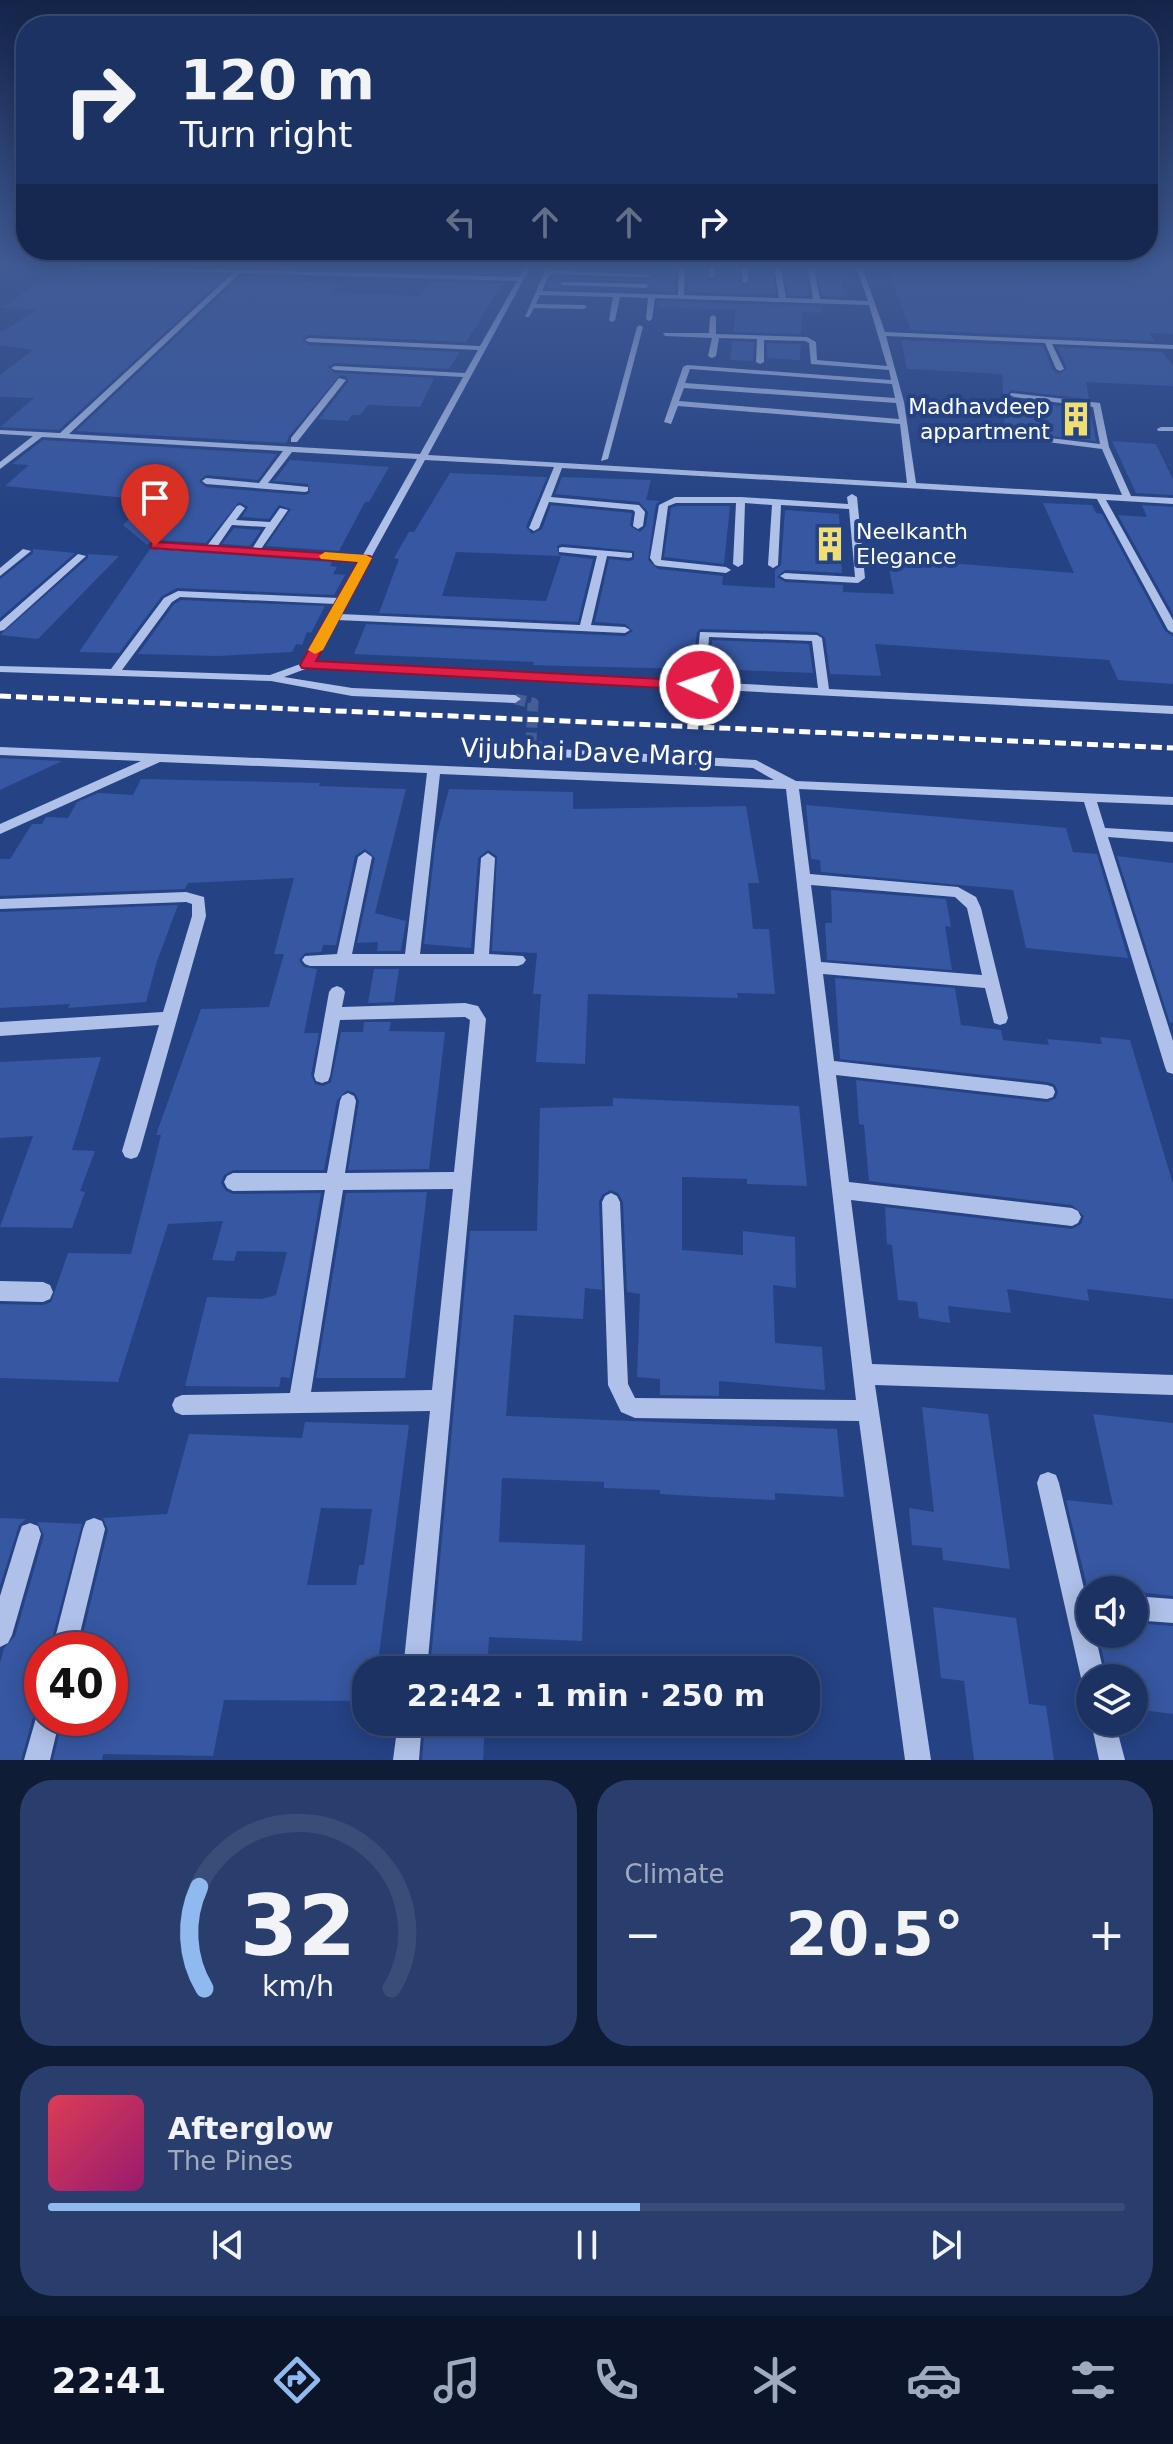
<!DOCTYPE html>
<meta charset="utf-8">
<style>
:root{--surface:#1c3263;--page:#293e6c;--text:#f1f3f6;--muted:#a0aabe;--line:#3a4d78;--accent:#90b9f0}
body{margin:0;font-family:"DejaVu Sans",sans-serif;background:var(--page);color:var(--text);height:100vh;display:flex;flex-direction:column;font-size:30px;white-space:nowrap}
*{box-sizing:border-box;margin:0}
p{font-size:26px;color:var(--muted)}
.icon{flex:none;width:44px;height:44px;fill:none;stroke:currentColor;stroke-width:2;stroke-linecap:round;stroke-linejoin:round}
.map{position:relative;height:1760px;overflow:hidden}
.details{display:flex;flex-direction:column;gap:20px;padding:20px;background:#0f1c36;flex:1}
.details>*{flex:none}
.guide{position:absolute;left:16px;top:16px;width:1142px;height:244px;border-radius:32px;box-shadow:0 4px 20px #0003,0 0 0 2px var(--line);background:#1c3263;color:var(--text);overflow:hidden}
.buttons{position:absolute;left:1076px;top:1576px;display:grid;gap:16px}
.buttons a{display:grid;place-items:center;width:72px;height:72px;border-radius:50%;background:var(--surface);box-shadow:0 4px 20px #0003,0 0 0 2px var(--line);font-size:40px}
.speed{position:absolute;left:24px;top:1632px;display:flex;gap:16px;font-size:40px;font-weight:700;text-align:center}
.speed>*{display:grid;place-content:center;width:104px;height:104px;border-radius:50%;background:var(--surface);box-shadow:0 4px 20px #0003,0 0 0 2px var(--line);line-height:1}
.speed .limit{border:12px solid #d22;background:#fff;color:#111}
.pin{position:absolute;display:grid;place-items:center;width:68px;height:68px;color:#fff;margin:-82px -34px;border-radius:50% 50% 50% 0;rotate:-45deg;box-shadow:0 0 8px #0007}
.pin .icon{rotate:45deg}
.me{position:absolute;width:88px;margin:-44px;rotate:273deg;stroke-linejoin:round;filter:drop-shadow(0 0 6px #0008)}
.turn{display:flex;align-items:center;gap:28px;height:168px;padding:0 32px;font-size:36px}
.turn .icon{width:104px;height:104px;stroke-width:2.5}
.turn b{display:block;font-size:56px;line-height:68px}
.lanes{display:flex;align-items:center;height:76px;padding:0 32px;background:#0003;justify-content:center;gap:40px;direction:ltr}
.lanes .off{opacity:.35}
.big{font-size:60px;font-weight:700;line-height:1.1}
.details .widget{flex:1;display:flex;flex-direction:column;justify-content:center;gap:12px;min-width:0;padding:0 28px;border-radius:32px;background:var(--page)}
.details .dial{align-items:center;gap:0}
.dial svg{height:208px;overflow:visible;fill:none;stroke:var(--line);stroke-width:7;stroke-linecap:round;text-anchor:middle}
.dial text{fill:var(--text);stroke:none}
.song{display:flex;align-items:center;gap:24px}
.cover{width:96px;height:96px;border-radius:12px;background:linear-gradient(135deg,hsl(350 70% 55%),hsl(320 70% 35%))}
.played{height:8px;border-radius:4px;background:linear-gradient(90deg,var(--accent) 55%,var(--line) 55%)}
.keys{display:flex;justify-content:space-around;direction:ltr}
.heat{display:flex;justify-content:space-between;align-items:center;font-size:44px;direction:ltr}
.details .tiles{flex:1;display:grid;gap:20px;grid-template-columns:1fr 1fr}
.widget:last-child{grid-column:span 2}
.trip{position:absolute;left:352px;top:1656px;width:468px;height:80px;border-radius:32px;background:var(--surface);box-shadow:0 4px 20px #0003,0 0 0 2px var(--line);font-weight:700;line-height:80px;text-align:center}
.menu{display:flex;height:128px;justify-content:space-around;align-items:center;background:#0b1428;color:var(--muted)}
.menu .icon{width:56px;height:56px}
.menu .active{color:var(--accent)}
.menu b{font-size:36px;color:var(--text)}
.map>svg:first-child{display:block}
.building{fill:#3657a1;fill-rule:evenodd}
.lines{fill:none;stroke-linecap:round;stroke-linejoin:round}
.minor-tunnel{stroke:#465e96;stroke-width:11;stroke-dasharray:11 5;stroke-linecap:butt}
.minor{fill:#afc1e8;fill-rule:evenodd}
.rail{stroke:#fff;stroke-width:5;stroke-dasharray:11 5;stroke-linecap:butt}
.route{fill:#e11d48;stroke:#92132f;stroke-width:2}
.slow{fill:#f59e0b}
.labels{text-anchor:middle;stroke-width:8;stroke-linejoin:round;paint-order:stroke}
.far-poi-label{font-size:22px;fill:#fff;stroke:#254284;text-anchor:end}
.street-label{font-size:26px;fill:#fff;stroke:#254284}
</style>
<div class="map">
<svg width="1173" height="1760" viewBox="0 0 1173 1760">
<rect width="100%" height="100%" fill="#254284"/>
<g class="building">
<polygon points="444,264 513,264 508,274 438,272"/>
<path d="M657 264H676L675 292 547 288 552 277 648 280 656 277ZM563 279 646 281 652 287 646 291 561 288 558 283Z"/>
<polygon points="688,264 706,264 707,279 713,281 717,278 718,264 739,264 739,281 743,286 751,281 751,264 766,264 771,266 776,295 687,292"/>
<polygon points="885,264 1164,264 1173,271 1173,334 1149,333 1155,341 911,330"/>
<polygon points="77,272 226,276 59,430 0,427 34,398 0,397 0,375 33,350 0,345 0,333 38,309 2,308 53,273"/>
<polygon points="785,274 806,274 809,296 789,295"/>
<polygon points="818,275 841,275 845,297 822,296"/>
<polygon points="241,276 296,278 293,281 340,284 332,292 419,296 431,282 503,284 466,342 309,335 302,339 309,345 460,352 449,369 335,363 328,367 335,373 434,378 420,407 368,405 360,415 352,415 348,421 319,419 348,382 347,377 340,375 289,436 286,443 76,431"/>
<polygon points="658,301 821,306 822,313 802,312 801,334 733,332 736,310 657,307"/>
<polygon points="901,340 1043,346 1053,370 1059,374 1067,368 1057,347 1162,352 1173,366 1173,386 1086,382 1089,399 1010,390 1007,396 1014,400 1090,410 1096,441 1005,431 1002,374 907,369"/>
<polygon points="732,341 754,342 753,361 730,360"/>
<polygon points="767,343 801,344 800,360 767,358"/>
<polygon points="43,440 277,454 258,480 206,475 199,481 206,487 305,495 310,493 308,484 274,481 290,460 389,467 369,502 365,502 339,551 266,546 291,509 279,505 269,519 242,517 248,507 239,502 206,543 155,540 147,545 123,525 147,500 5,486 29,465 12,464"/>
<polygon points="1112,441 1156,444 1173,480 1173,495 1136,493"/>
<path d="M450 473 547 477 526 527 532 534 542 529 551 505 632 513 630 526 640 532 646 526 648 512 639 502 555 494 562 477 651 480 646 500 660 501 656 504 648 560 658 569 723 576 722 585 775 588V570L781 565 785 510 839 514 842 573 785 570 777 577 785 582 843 585V592L894 594 887 558 1074 573 1043 503 1092 505 1096 513 1102 514 1165 631 1173 636V684L1118 680 1109 660 875 644 881 676 830 674 825 638 817 632 700 629 697 632 692 669 564 666 533 665 534 662 354 654 366 624 625 636 633 631 625 624 595 622 609 559 630 561 634 559V551L562 544 557 546 559 555 593 559 578 622 379 613 399 559 394 558 409 532H414ZM456 552 561 556 546 601 442 596Z"/>
<polygon points="1142,505 1173,507 1173,614 1118,515 1147,517"/>
<polygon points="677,506 730,506 724,564 664,557 671,508"/>
<polygon points="234,528 261,530 250,546 222,544"/>
<polygon points="33,549 75,553 0,618 0,579 33,553"/>
<polygon points="150,549 332,562 330,566 337,567 333,574 345,575 334,595 177,588 162,596 119,653 79,652"/>
<polygon points="88,554 119,556 38,639 0,635 88,558"/>
<polygon points="181,600 325,606 311,633 307,632 302,645 296,644 292,652 217,656 138,654 174,604"/>
<polygon points="712,640 809,644 813,673 710,669"/>
<polygon points="0,758 62,761 0,790"/>
<polygon points="141,779 320,783 319,786 406,789 375,913 406,921 401,951 377,951 378,942 357,943 375,858 365,849 355,856 336,945 323,945 321,952 305,953 299,960 304,967 317,969 304,1033 319,1033 311,1075 315,1084 323,1086 331,1082 341,1032 363,1032 364,1022 391,1022 389,1031 445,1032 429,1169 348,1170 359,1101 355,1093 347,1090 337,1100 324,1170 233,1170 224,1175 221,1183 226,1191 233,1194 321,1193 290,1378 281,1377 279,1387 185,1386 207,1297 261,1299 276,1295 287,1252 237,1251 234,1261 212,1260 223,1221 168,1224 118,1382 0,1378 0,1304 43,1305 51,1302 68,1253 131,1254 161,1135 156,1135 201,1009 269,1007 284,954 274,954 294,878 188,883 185,889 0,896 0,859 10,859 32,824 42,824 46,817 68,818 77,802 98,793 133,795"/>
<polygon points="449,789 573,792 573,809 746,806 759,883 748,883 753,929 769,929 775,994 737,993 738,998 588,994 585,1064 536,1062 541,994 533,994 537,953 492,951 497,856 488,850 478,858 471,948 424,944 436,838"/>
<polygon points="806,805 1066,828 1073,852 1097,854 1128,958 1026,948 1013,890 821,872 820,860 811,859"/>
<polygon points="1117,856 1173,863 1173,1022 1170,1023"/>
<polygon points="831,890 946,899 951,927 945,926 952,970 827,960 825,923 832,923"/>
<polygon points="178,905 157,961 146,1002 68,1008 70,1004 0,1008 0,912"/>
<polygon points="374,969 399,969 394,1002 368,1003"/>
<polygon points="835,978 955,988 961,1025 1001,1030 1003,1040 1049,1045 1047,1039 1102,1044 1100,1037 1130,1040 1173,1184 1173,1299 1087,1289 1089,1301 1007,1289 1011,1313 948,1306 950,1323 919,1318 917,1302 898,1300 892,1245 887,1244 885,1207 1072,1229 1081,1224 1084,1216 1072,1205 869,1181 864,1125 859,1124 856,1080 1047,1102 1056,1098 1058,1091 1054,1084 1047,1082 840,1059"/>
<polygon points="101,1057 72,1150 95,1151 80,1191 85,1192 72,1228 0,1227 33,1136 0,1138 0,1062"/>
<polygon points="613,1098 799,1106 807,1186 747,1184 747,1179 682,1177 682,1250 743,1255 743,1231 795,1237 796,1288 773,1285 775,1343 822,1347 825,1390 719,1381 719,1396 660,1395 660,1379 637,1377 640,1294 627,1292 623,1202 618,1193 610,1190 602,1195 599,1202 602,1290 585,1288 583,1319 514,1315 506,1416 837,1429 844,1497 775,1493 775,1500 711,1497 660,1494 660,1490 604,1488 604,1482 502,1478 499,1542 585,1545 582,1641 489,1637 487,1670 430,1670 470,1231 537,1231 540,1108 613,1106"/>
<polygon points="427,1192 405,1378 316,1378 346,1193"/>
<polygon points="922,1407 988,1414 1010,1569 943,1560 942,1548 912,1545 909,1508 934,1512"/>
<polygon points="1093,1414 1173,1423 1173,1596 1087,1586 1066,1500 1113,1505"/>
<path d="M305 1422 409 1425 377 1670H366V1701L224 1700 213 1756 103 1754 102 1760H53L63 1718H110V1650H79L108 1530 103 1518 167 1514 189 1434 302 1438ZM321 1508 372 1509 364 1565H359L356 1585H307Z"/>
<polygon points="0,1518 26,1519 19,1525 0,1586"/>
<polygon points="37,1522 82,1524 49,1650 42,1650 42,1705 33,1717 21,1760 0,1760 0,1663 4,1648 15,1636 44,1535"/>
<polygon points="933,1607 1016,1618 1029,1704 1046,1706 1054,1760 974,1760 964,1681 941,1678"/>
<polygon points="1134,1623 1173,1626 1173,1714 1134,1709 1134,1678 1108,1678 1098,1634 1134,1634"/>
<polygon points="425,1722 485,1722 483,1760 422,1760"/>
</g>
<g class="lines">
<polyline class="minor-tunnel" points="515,699 533,703 531,742 544,750"/>
<g class="minor">
<path d="M0 264 519 277 526 264H532L428 455 907 483 900 424 678 406 671 424 664 422 683 367 687 365 891 380 889 370 811 364 809 343 805 341 764 340V362L760 364 756 362 757 339 719 338 716 356 712 358 708 356 712 338 665 336 663 333H709L710 317 713 315 716 317V334L807 337 816 342 817 360 887 366 869 305 655 298 652 319 649 321 646 319 648 298 620 297 615 320 612 322 609 320 613 297 540 295 536 304 584 305 587 307 584 309 534 308 529 317H525L548 264H554L551 270 651 275 648 277 550 274 542 291 678 295 679 264H685L684 295 779 298 774 264H780L786 298 813 299 807 264H813L820 299 868 301 855 264H861L885 332 1173 345V349L1052 344 1064 369 1060 371 1056 369 1045 343 886 336 904 402 916 483 1122 495 1102 449 1016 438 1012 436 1016 434 1100 444 1093 407 1014 397 1010 395 1011 393 1100 403 1109 447 1131 496 1173 498V504L1106 500 1173 620V633L1168 630 1097 499 562 468 551 497 639 505 645 512 643 526 638 529 633 526 635 512 633 510 549 502 539 528 534 531 529 528 554 467 425 460 340 614 580 625 597 556 559 552V548L562 547 632 553V557L629 558 607 556 591 625 625 627 630 630 625 633 337 620 314 662 695 682 700 632 817 635 822 638 829 689 1173 706V714L308 668 284 677 352 688 515 695 521 699 515 703 352 696 271 681 0 672V666L111 669 164 598 178 591 339 598 360 561 155 549 150 546 155 543 207 546 237 506 240 505 245 508 236 520 270 522 280 508 288 510 261 549 363 555 417 459 292 452 268 483 308 487V491L305 492 206 484 202 481 206 478 259 483 283 451 42 437 0 469V462L33 436 0 434V430L60 433 233 273 0 266ZM240 273 517 281 480 346 309 338 305 340 309 342 478 350 465 373 335 366 331 368 335 370 463 377 420 454 69 434ZM690 369 892 384 895 398 685 383ZM684 388 896 403 899 419 679 401ZM232 525 266 527 252 549 217 547ZM180 597 336 604 303 663 270 675 122 670 172 602ZM709 637 812 641 818 688 706 682Z"/>
<polygon points="709,264 715,264 714,278 709,277"/>
<polygon points="742,264 748,264 748,281 745,283 742,281"/>
<polygon points="563,282 646,284 649,286 646,288 561,285"/>
<polygon points="640,325 643,327 608,459 601,461 637,327"/>
<polygon points="339,378 346,380 297,442 291,442 291,438"/>
<polygon points="1161,427 1173,427 1173,431 1158,431 1157,429"/>
<polygon points="852,494 857,497 865,578 858,583 785,579 780,576 785,573 855,577 849,509 781,505 778,565 773,568 768,565 772,505 745,503 743,564 738,567 733,564 736,503 676,503 668,506 661,560 726,567 731,570 726,573 658,566 655,565 650,558 659,505 675,497 741,497 848,504 847,497"/>
<polygon points="23,549 31,551 0,576 0,568"/>
<polygon points="78,554 86,556 4,630 0,631 0,622"/>
<path d="M544 746 557 749 756 760 796 781 1173 797V805L1097 802 1105 828 1173 832V842L1108 837 1173 1041V1074L1167 1072 1165 1067 1084 802 799 789 810 874 958 887 976 897 981 908 1008 1018 1006 1023 1000 1025 994 1023 985 988 823 974 834 1061 1047 1085 1053 1087 1055 1092 1053 1097 1047 1099 836 1075 849 1182 1072 1208 1078 1211 1081 1217 1078 1223 1072 1226 851 1200 872 1364 1173 1375V1395L875 1385 931 1760H905L859 1421 635 1418 621 1412 608 1385 602 1202 605 1196 611 1193 617 1196 620 1202 628 1384 635 1398 856 1400 786 789 440 774 420 954H474L481 858 488 853 495 858 489 954 523 956 526 960 523 964 518 966H310L305 964 302 960 305 956 337 954 358 857 365 852 372 857 352 954H405L427 773 160 762 0 834V824L141 761 0 755V747L774 780 753 768 557 757 540 753 538 750 540 747ZM811 885 955 897 967 908 982 975 821 962Z"/>
<polygon points="186,892 204,897 206,916 140,1151 137,1157 131,1159 125,1157 122,1151 159,1025 0,1036 0,1022 163,1012 192,916 192,904 186,902 0,909 0,899"/>
<path d="M337 986 342 988 345 992 342 1007 465 1003 478 1006 486 1019 427 1670H403L430 1411 182 1415 175 1412 172 1405 175 1398 182 1395 290 1393 325 1190 233 1191 227 1188 224 1182 227 1176 233 1173H327L340 1101 342 1096 348 1093 354 1096 356 1101 345 1173 454 1172 470 1020 465 1017 340 1020 330 1076 328 1081 322 1083 316 1081 314 1076 329 992 332 988ZM453 1189 432 1390 311 1392 343 1190Z"/>
<polygon points="0,1281 43,1282 50,1285 53,1292 50,1299 43,1302 0,1301"/>
<polygon points="1048,1472 1056,1475 1059,1483 1090,1614 1090,1634 1095,1634 1105,1678 1090,1678 1090,1689 1084,1687 1081,1678 1037,1483 1040,1475"/>
<polygon points="94,1518 102,1521 105,1529 76,1650 52,1650 83,1529 86,1521"/>
<polygon points="30,1523 38,1526 41,1534 12,1635 8,1643 0,1647 0,1596 19,1534 22,1526"/>
<polygon points="1134,1596 1173,1599 1173,1623 1134,1620"/>
<polygon points="42,1708 42,1718 60,1718 50,1760 24,1760 36,1718"/>
<polygon points="398,1722 422,1722 419,1760 393,1760"/>
<polygon points="1091,1722 1115,1722 1125,1760 1099,1760"/>
</g>
<polyline class="rail" points="0,696 1173,748"/>
</g>
<linearGradient id="sky" x2="0" y2="1"><stop stop-color="#142449"/><stop offset="0.52" stop-color="#405a94"/><stop offset="1" stop-color="#405a94" stop-opacity="0"/></linearGradient>
<rect width="1173" height="510" fill="url(#sky)"/>
<polygon class="route" points="155,542 370,556 372,558 316,661 700,681 707,685 700,690 302,668 300,665 358,562 151,548 151,543"/>
<polygon class="slow" points="325,552 366,555 372,558 323,650 315,654 308,650 358,562 321,559 319,556"/>
<defs>
<g id="building-bare" transform="scale(2.76)"><path d="M-4-6H4V6H1V3H-1V6H-4ZM-2.5-4.3h1.7v1.8h-1.7ZM.8-4.3h1.7v1.8H.8ZM-2.5-1h1.7V.8h-1.7ZM.8-1h1.7V.8H.8Z" fill="#f1de73" stroke="#254284" stroke-width="2.5" paint-order="stroke"/></g>
</defs>
<g fill-rule="evenodd">
<use href="#building-bare" x="1076" y="419"/>
<use href="#building-bare" x="830" y="544"/>
</g>
<g class="labels">
<g class="far-poi-label">
<text x="1050" y="414">Madhavdeep<tspan x="1050" dy="25">appartment</tspan></text>
<text x="856" y="539" text-anchor="start">Neelkanth<tspan x="856" dy="25">Elegance</tspan></text>
</g>
<g class="street-label">
<text transform="translate(587 752) rotate(2)" y="9">Vijubhai Dave Marg</text>
</g>
</g>
</svg>
<div class="buttons">
<a><svg class="icon" aria-label="sound" viewBox="0 0 24 24"><path d="M4 9h4l5-4v14l-5-4H4zM17 9q2 3 0 6"/></svg></a>
<a><svg class="icon" aria-label="layers" viewBox="0 0 24 24"><path d="M12 4l9 5-9 5-9-5zM3 14l9 5 9-5"/></svg></a>
</div>
<div class="speed"><div class="limit">40</div></div>
<div class="pin" style="left:155px;top:546px;background:#d93025"><svg class="icon" aria-label="arrive" viewBox="0 0 24 24"><path d="M6 21V4h12l-3 4 3 4H6"/></svg></div>
<svg class="me" style="left:700px;top:685px" viewBox="-20 -20 40 40"><circle r="17" fill="#e11d48" stroke="#fff" stroke-width="3"/><path d="M0-11L8 9 0 5-8 9z" fill="#fff"/></svg>
<div class="trip">22:42 · 1 min · 250 m</div>
<div class="guide">
<div class="turn"><svg class="icon" aria-label="right" viewBox="0 0 24 24"><path d="M7 20v-9h11M14 6l5 5-5 5"/></svg><div><b>120 m</b>Turn right</div></div>
<div class="lanes"><svg class="icon off" aria-label="left" viewBox="0 0 24 24"><path d="M17 20v-9H6M10 6l-5 5 5 5"/></svg><svg class="icon off" aria-label="ahead" viewBox="0 0 24 24"><path d="M12 20V5M6 11l6-6 6 6"/></svg><svg class="icon off" aria-label="ahead" viewBox="0 0 24 24"><path d="M12 20V5M6 11l6-6 6 6"/></svg><svg class="icon" aria-label="right" viewBox="0 0 24 24"><path d="M7 20v-9h11M14 6l5 5-5 5"/></svg></div>
</div>
</div>
<section class="details">
<div class="tiles">
<div class="widget dial"><svg viewBox="0 0 100 80">
<path d="M14 69A42 42 0 1 1 86 69"/>
<path d="M14 69A42 42 0 0 1 12 30" stroke="#90b9f0"/>
<text x="50" y="56" font-size="32" font-weight="700">32</text>
<text x="50" y="72" font-size="11">km/h</text>
</svg></div>
<div class="widget"><p>Climate</p>
<div class="heat"><a>−</a><b class="big">20.5°</b><a>+</a></div>
</div>
<div class="widget">
<div class="song"><i class="cover"></i><div><b>Afterglow</b><p>The Pines</p></div></div>
<div class="played"></div>
<div class="keys"><svg class="icon" aria-label="previous" viewBox="0 0 24 24"><path d="M18 5L8 12l10 7zM5 5v14"/></svg><svg class="icon" aria-label="pause" viewBox="0 0 24 24"><path d="M8 5v14M16 5v14"/></svg><svg class="icon" aria-label="next" viewBox="0 0 24 24"><path d="M6 5l10 7-10 7zM19 5v14"/></svg></div>
</div>
</div>
</section>
<nav class="menu">
<b>22:41</b>
<svg class="icon active" aria-label="directions" viewBox="0 0 24 24"><path d="M12 3l9 9-9 9-9-9zM9 14v-3h6M13 9l2 2-2 2"/></svg>
<svg class="icon" aria-label="music" viewBox="0 0 24 24"><path d="M9 18V5l10-2v13"/><circle cx="6" cy="18" r="3"/><circle cx="16" cy="16" r="3"/></svg>
<svg class="icon" aria-label="phone" viewBox="0 0 24 24"><path d="M5 4h4l2 5-3 2q2 4 5 5l2-3 5 2v4C11 20 4 13 5 4z"/></svg>
<svg class="icon" aria-label="climate" viewBox="0 0 24 24"><path d="M12 3v18M4 7l16 10M4 17L20 7"/></svg>
<svg class="icon" aria-label="car" viewBox="0 0 24 24"><path d="M5 17H2v-5l4-1 3-4h7l3 4 3 1v5h-3M9 17h6M6 11h13"/><circle cx="7" cy="17" r="2"/><circle cx="17" cy="17" r="2"/></svg>
<svg class="icon" aria-label="filters" viewBox="0 0 24 24"><path d="M4 7h16M4 17h16"/><circle cx="9" cy="7" r="2"/><circle cx="15" cy="17" r="2"/></svg>
</nav>
